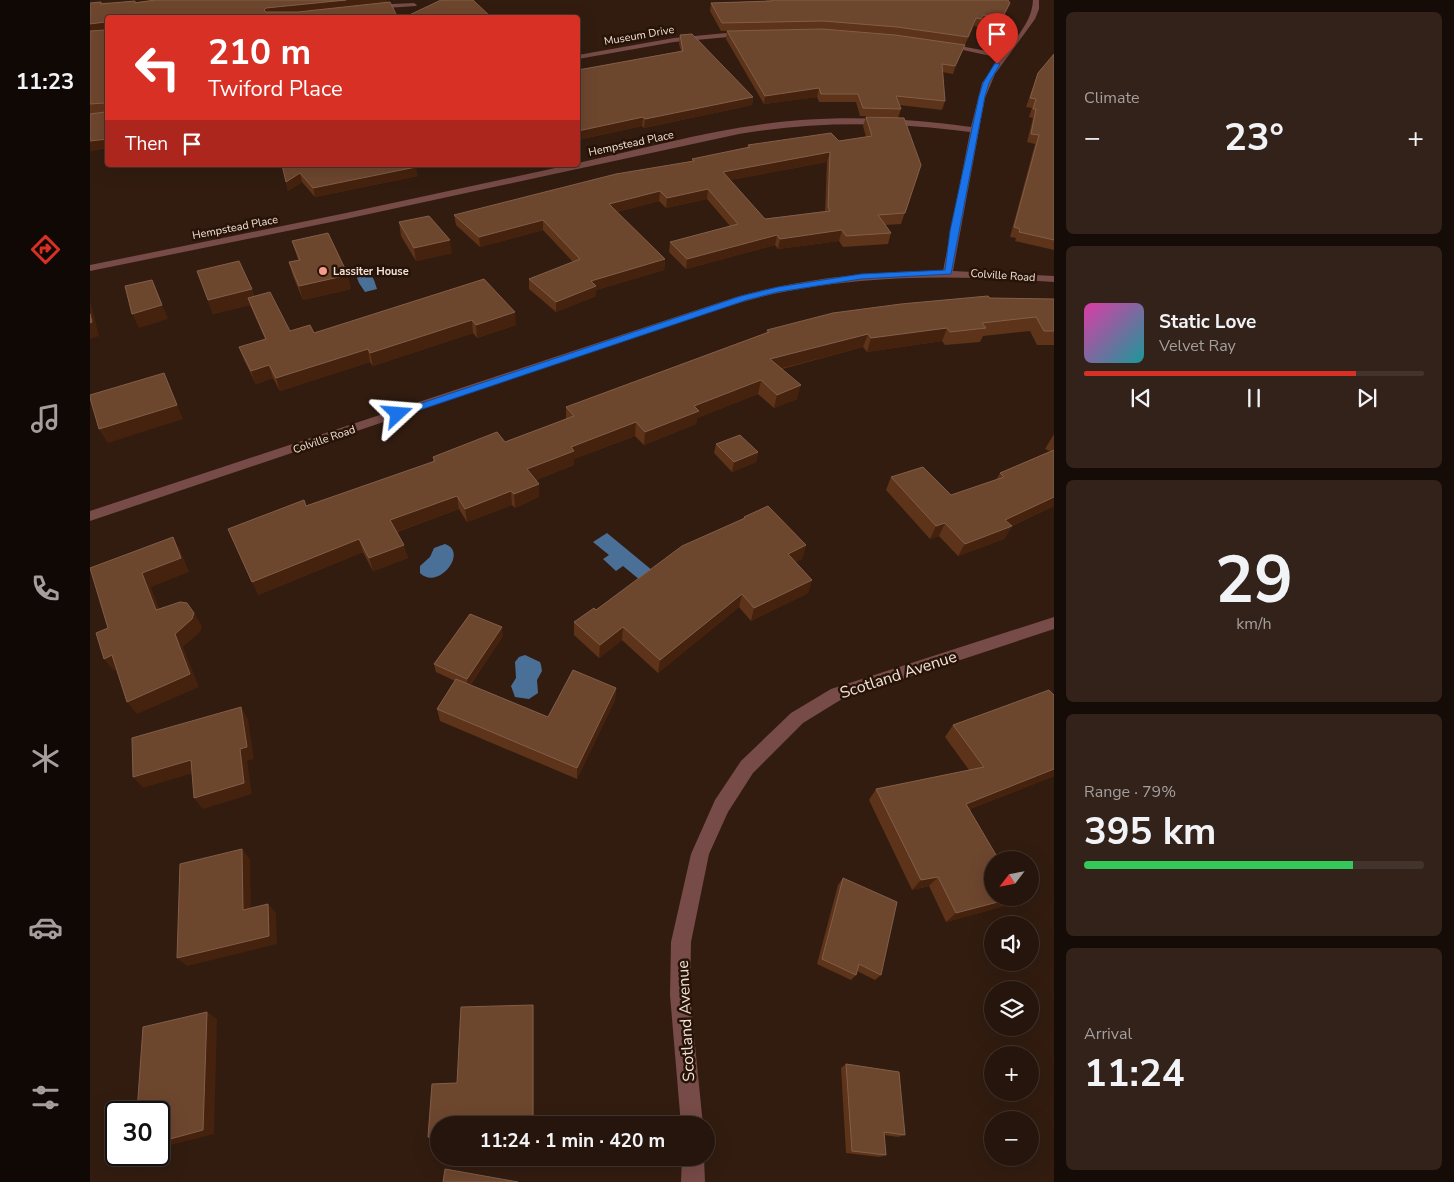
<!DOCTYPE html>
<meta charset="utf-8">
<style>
:root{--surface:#26150c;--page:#32221a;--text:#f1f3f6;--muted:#a49f9d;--line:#42342d;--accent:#d93025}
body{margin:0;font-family:"Nunito Sans",sans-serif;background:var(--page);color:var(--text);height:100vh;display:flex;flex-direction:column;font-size:19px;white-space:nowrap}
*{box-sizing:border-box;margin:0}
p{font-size:16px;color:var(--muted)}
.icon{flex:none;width:28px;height:28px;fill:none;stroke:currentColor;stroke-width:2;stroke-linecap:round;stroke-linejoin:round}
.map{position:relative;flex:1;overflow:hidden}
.details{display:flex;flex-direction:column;gap:12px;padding:12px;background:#150c07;width:400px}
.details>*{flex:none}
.top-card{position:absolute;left:15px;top:15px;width:475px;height:152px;border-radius:5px;box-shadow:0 5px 20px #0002,0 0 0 1px var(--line);background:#d93025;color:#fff;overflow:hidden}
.needle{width:32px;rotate:238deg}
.buttons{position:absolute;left:894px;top:851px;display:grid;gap:10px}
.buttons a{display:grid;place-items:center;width:55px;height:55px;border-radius:50%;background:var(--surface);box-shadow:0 5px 20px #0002,0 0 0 1px var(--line);font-size:25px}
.speed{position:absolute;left:15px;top:1101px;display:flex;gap:10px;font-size:25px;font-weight:700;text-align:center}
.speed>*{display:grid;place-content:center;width:65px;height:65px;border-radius:50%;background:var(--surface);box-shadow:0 5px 20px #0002,0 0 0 1px var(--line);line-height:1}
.speed .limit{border:2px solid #111;border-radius:8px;background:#fff;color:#111}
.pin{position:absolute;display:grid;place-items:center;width:42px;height:42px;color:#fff;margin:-51px -21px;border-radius:50% 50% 50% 0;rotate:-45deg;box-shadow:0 0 5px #0007}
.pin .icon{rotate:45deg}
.me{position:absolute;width:55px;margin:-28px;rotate:71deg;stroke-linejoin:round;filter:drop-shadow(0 0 4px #0008)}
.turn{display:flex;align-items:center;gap:18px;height:105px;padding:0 20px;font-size:22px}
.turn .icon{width:65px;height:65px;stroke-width:2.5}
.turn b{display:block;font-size:35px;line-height:42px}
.then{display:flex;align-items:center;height:48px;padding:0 20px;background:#0003;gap:10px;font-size:19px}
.big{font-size:38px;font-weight:700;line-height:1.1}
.details .tile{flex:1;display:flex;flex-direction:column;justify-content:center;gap:8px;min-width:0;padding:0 18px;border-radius:8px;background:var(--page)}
.details .dial{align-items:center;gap:0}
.dial b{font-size:65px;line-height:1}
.song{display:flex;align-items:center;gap:15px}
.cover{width:60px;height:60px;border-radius:8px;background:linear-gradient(135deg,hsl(320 70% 55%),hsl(180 70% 35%))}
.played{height:5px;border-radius:2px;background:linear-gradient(90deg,var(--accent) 80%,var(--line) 80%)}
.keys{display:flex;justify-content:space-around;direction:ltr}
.heat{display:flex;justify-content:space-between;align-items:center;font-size:28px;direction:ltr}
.charge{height:8px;border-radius:4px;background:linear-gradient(90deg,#34c759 79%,var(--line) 0)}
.trip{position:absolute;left:340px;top:1116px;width:285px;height:50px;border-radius:25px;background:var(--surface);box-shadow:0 5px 20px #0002,0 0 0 1px var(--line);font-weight:700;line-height:50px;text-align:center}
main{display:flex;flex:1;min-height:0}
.tabs{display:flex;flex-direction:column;width:90px;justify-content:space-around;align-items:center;background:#0f0805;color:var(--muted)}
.tabs .icon{width:35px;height:35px}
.tabs .on{color:var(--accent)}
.tabs b{font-size:22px;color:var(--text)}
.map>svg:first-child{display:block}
.water{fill:#4b7097}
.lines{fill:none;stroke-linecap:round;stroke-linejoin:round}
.street{fill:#774b47;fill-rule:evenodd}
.wall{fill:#5d3319;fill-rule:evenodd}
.shaded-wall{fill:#45220d}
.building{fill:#6d462e;stroke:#825e49;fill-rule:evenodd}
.route{fill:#1a73e8;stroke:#114b97}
.poi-dot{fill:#f49d8c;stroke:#281307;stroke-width:2}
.labels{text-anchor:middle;stroke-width:5;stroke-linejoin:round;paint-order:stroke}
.far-street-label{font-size:11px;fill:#f1e2da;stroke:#281307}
.far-poi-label{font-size:11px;font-weight:bold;fill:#f1e2da;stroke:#281307;text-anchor:start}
.near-street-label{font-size:16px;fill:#f1e2da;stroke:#281307}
</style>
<main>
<nav class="tabs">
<b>11:23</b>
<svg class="icon on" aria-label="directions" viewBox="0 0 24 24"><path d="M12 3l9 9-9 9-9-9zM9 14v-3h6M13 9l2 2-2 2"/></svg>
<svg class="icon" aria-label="music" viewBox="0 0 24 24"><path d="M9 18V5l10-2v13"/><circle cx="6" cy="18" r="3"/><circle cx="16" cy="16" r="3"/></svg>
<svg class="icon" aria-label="phone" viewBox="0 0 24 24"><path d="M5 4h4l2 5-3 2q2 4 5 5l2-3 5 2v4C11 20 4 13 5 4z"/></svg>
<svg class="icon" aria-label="climate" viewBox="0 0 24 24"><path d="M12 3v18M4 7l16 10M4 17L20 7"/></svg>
<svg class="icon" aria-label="car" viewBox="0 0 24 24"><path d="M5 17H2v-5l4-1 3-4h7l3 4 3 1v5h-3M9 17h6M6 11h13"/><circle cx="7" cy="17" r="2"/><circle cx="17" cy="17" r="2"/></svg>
<svg class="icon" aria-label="filters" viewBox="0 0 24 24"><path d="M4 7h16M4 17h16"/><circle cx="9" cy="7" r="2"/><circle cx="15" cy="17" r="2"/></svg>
</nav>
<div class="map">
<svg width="964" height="1182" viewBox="0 0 964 1182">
<rect width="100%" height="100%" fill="#321c10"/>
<g class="water">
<polygon points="279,272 284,280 287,289 275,292 269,283 266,275"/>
<polygon points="517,533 563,571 550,580 533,566 526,571 513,559 519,555 503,542"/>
<path d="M355 544C379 552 348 591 330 573V566L340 557 344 548Z"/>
<polygon points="435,655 450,662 451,665 452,671 447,680 448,693 439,699 425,697 421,686 426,678 425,662 429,657"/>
</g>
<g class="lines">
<g class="street">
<path d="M943 0H949V9L945 19 905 74 895 98 863 271 964 276V282C871 275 779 274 688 293 655 300 624 311 593 321L0 521V511L646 297C714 278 783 271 853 271L880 132C802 122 727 121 649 134L256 219 0 271V265L256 213 479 165H488V163C561 147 635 126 711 120 768 116 824 119 881 127L892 83 910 58 850 45 854 43 913 54C926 38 942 22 943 0Z"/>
<polygon points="324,3 327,5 326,6 281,9 278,7 281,5"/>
<polygon points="657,31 661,33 660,35 584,42 488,59 488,55 584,38"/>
<polygon points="964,617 964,629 752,699 713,723 663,773 638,812 619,854 601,942 600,995 613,1125 591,1125 580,995 581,942 601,854 625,800 651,761 701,713 741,689"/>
<polygon points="592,1158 614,1158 615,1182 591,1182"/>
</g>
</g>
<g class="wall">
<polygon points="64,0 297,0 297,3 18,18 18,148 0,151 0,3 46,2"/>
<polygon points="676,0 918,0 917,11 909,25 890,22 888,27 884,26 875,45 863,74 852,72 855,101 852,110 809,105 811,109 808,118 770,116 766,102 729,102 727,97 674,104 636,39 637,31 805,35 732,29 631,31 620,11 621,3 677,1"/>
<polygon points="590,35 663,97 662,105 554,128 552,126 488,140 488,70 591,51 589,44"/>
<polygon points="964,54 964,250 925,241 926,238 920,237 945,144 937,142 943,118 939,117 942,108 936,107 948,73"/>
<path d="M776 117 831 165 811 224 795 225 801 233 798 244 753 247 749 241 688 249 685 245 596 269 579 252 580 242 640 226 617 199 576 208 569 201 527 212 575 259 574 270 506 290V296L466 312 439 289V279L483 262 453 230 390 247 366 225 364 215 602 161V159L657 148 658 145 749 141 776 137 773 126ZM737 162 735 211 675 219 640 180Z"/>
<polygon points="192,165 328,176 225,197 212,182 198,191"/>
<polygon points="309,222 362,253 326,261 311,236"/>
<polygon points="202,241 261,289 213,300 203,276 199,262 208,260"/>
<polygon points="107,271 162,289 164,296 200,331 224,333 394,279 426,325 387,338 383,333 283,366 280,362 190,391 183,378 166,384 154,360 149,347 175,339 160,305 123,314"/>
<polygon points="900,298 964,299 964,345 947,345 940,331 893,336 890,342 855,345 852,341 777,352 773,347 692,369 707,399 684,408 668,394 607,418 606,424 554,445 545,436 484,459 484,465 446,480 449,484 449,497 425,508 422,505 377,522 369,509 307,532 318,558 283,571 273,552 168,595 216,506 343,462 343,457 415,442 476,419 476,407 676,333 677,330"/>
<polygon points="964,434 964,506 922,526 914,539 868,556 849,536 840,539 796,490 801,477 861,495 906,480 910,473 960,451 955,449"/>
<polygon points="626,444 668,452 666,462 642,472 624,453"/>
<polygon points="654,517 716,545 712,559 705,562 722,580 718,593 661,621 649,607 568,673 532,640 509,658 484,635 484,622 506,610 653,519"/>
<polygon points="413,636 380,685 458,717 526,688 525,700 487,779 350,721 347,709 365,681 346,672 344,664"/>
<polygon points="964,695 964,776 880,809 902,898 927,898 918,905 856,922 839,886 822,890 779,800 786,789 879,770 855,737 863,725"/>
<polygon points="753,878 791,975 785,980 767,971 766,975 761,980 727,964 748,885"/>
<polygon points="443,1005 444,1012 444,1125 349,1125 349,1141 343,1141 338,1137 367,1083"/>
<polygon points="756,1064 815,1135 808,1137 794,1135 796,1155 790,1157 756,1153 751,1068"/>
</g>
<g class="shaded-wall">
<polygon points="256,0 297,0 298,4 177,18 174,10 176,8"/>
<polygon points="920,3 917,11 909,25 912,18"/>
<polygon points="886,18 884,26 875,45 878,37"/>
<polygon points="15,22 18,29 0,33 0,24"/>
<polygon points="875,45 872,53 863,74 865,66"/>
<polygon points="729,88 727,97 674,104 675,96"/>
<polygon points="663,97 662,105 554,128 555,119"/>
<polygon points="553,117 552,126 488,140 488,131"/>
<polygon points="18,139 18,148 0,151 0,141"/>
<polygon points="740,152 737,162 631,182 633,172"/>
<polygon points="326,167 328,176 225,197 223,188"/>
<polygon points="210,173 212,182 198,191 196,182"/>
<polygon points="618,189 617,199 576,208 577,198"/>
<polygon points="570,191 569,201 519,214 519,204"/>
<polygon points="453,220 453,230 390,247 389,237"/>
<polygon points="752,230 749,241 688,249 690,239"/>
<polygon points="687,235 685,245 596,269 597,259"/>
<polygon points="360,240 362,253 326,261 324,248"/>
<polygon points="575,259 574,270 506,290 506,296 466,312 466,302 501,281"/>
<polygon points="258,275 261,289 213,300 209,286"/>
<polygon points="62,280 78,319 49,328 42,314"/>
<polygon points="162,289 166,303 158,298 160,305 123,314 118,300"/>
<polygon points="0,301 1,304 9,336 0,339"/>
<polygon points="425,312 426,325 387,338 386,325"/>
<polygon points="382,320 383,333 283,366 280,353"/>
<polygon points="857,328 852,341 777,352 781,338"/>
<polygon points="778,334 773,347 677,372 680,359"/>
<polygon points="278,349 280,362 190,391 186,378"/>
<polygon points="179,365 183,378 166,384 161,371"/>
<polygon points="74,373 93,419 18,443 9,429"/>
<polygon points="671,380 668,394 607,418 606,424 554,445 555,432 604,406"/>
<polygon points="711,385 707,399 684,408 687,395"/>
<polygon points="546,422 545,436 484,459 484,465 438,483 437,469 481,447"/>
<polygon points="668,452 666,462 642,472 644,462"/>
<polygon points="449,484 449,497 425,508 424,494"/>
<polygon points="421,491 422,505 377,522 375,509"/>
<polygon points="367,496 369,509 303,533 300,520"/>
<polygon points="964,497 964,506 917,528 922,526 914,539 868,556 875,544 915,520"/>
<polygon points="855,523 849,536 840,539 846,526"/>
<polygon points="83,537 90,550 99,572 61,587 74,623 66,610 52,573"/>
<polygon points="269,539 273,552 168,595 162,582"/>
<polygon points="314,545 318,558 283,571 279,558"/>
<polygon points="716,545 712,559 693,568 698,554"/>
<polygon points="722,580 718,593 661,621 664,608"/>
<polygon points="652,594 649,607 568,673 570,660"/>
<polygon points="104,613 112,626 110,632 93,647 109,687 47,714 37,702 85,634"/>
<polygon points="412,627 413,636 378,687 377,679"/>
<polygon points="533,627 532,640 509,658 510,645"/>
<polygon points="22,655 32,668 24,671 14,659"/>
<polygon points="526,688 525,700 487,779 487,768"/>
<polygon points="151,707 158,719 164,759 157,761 162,794 113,809 104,798 150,749"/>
<polygon points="101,760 110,771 53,788 43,777"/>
<polygon points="964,769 964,776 867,814 876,804"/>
<polygon points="152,849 160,859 161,919 153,910"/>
<polygon points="848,877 839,886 822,890 831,880"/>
<polygon points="923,898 927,898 918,905 856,922 866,913"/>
<polygon points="178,904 186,913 187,944 97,966 87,958"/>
<polygon points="443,1005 444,1012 444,1125 443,1125"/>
<polygon points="117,1012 127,1019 124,1134 69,1148 69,1142"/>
</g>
<g class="building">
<polygon points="65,0 256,0 176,8 174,10 176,12 208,12 300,2 308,18 18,18 18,139 0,141 0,114 15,112 16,110 14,103 0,104 0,31 15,30 17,28 15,22 0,24 0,3 11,2 11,4 45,1 45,3"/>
<polygon points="351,0 383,0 402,18 313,18"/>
<polygon points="682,0 918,0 920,3 912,18 893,15 891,19 886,18 878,37 807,27 733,21 632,23 621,3 682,1"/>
<polygon points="732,29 805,35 875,45 865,66 852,64 855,101 806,96 811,109 773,108 768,94 731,94 729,88 675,96 637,31"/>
<polygon points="602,34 663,97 555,119 553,117 488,131 488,70 593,51 590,35"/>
<polygon points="964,54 964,240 929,232 930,229 924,227 949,135 941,134 946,109 943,109 946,99 940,98 948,73"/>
<path d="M776 117 814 118 831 165 815 213 788 215 801 233 756 236 752 230 690 239 687 235 597 259 580 242 648 224 618 189 577 198 570 191 519 204 575 259 501 281 506 286 466 302 439 279 490 259 453 220 389 237 364 215 526 174 604 161 602 159 660 147 658 145 741 133 749 141 782 136ZM740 152 738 207 740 211 675 219 633 172Z"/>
<polygon points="192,165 325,165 326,167 223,188 210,173 196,182"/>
<polygon points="339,216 360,240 324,248 309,222"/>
<polygon points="238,233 258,275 209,286 199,262 210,260 202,241"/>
<polygon points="149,261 162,289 118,300 107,271"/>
<polygon points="394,279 425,312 386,325 382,320 280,353 278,349 186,378 179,365 161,371 149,347 176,339 158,298 180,292 200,331 220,325 224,333"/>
<polygon points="62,280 72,305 42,314 35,286"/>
<polygon points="898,296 900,298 964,299 964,331 954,331 946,317 892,323 896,328 860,332 857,328 781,338 778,334 680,359 711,385 687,395 671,380 604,406 609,411 555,432 546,422 481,447 484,451 437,469 449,484 424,494 421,491 375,509 367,496 300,520 314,545 279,558 269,539 162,582 138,529 214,500 216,506 345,461 343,457 407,432 415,442 484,416 476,407 679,332 677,330 743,313 811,304"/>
<polygon points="0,314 2,322 0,323"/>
<polygon points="74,373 87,405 9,429 0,398 0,395"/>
<polygon points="650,435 668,452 644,462 626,444"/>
<polygon points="964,450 964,497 915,520 922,526 875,544 855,523 846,526 801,477 833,467 861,495 914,477 910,473"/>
<polygon points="678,506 716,545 698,554 722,580 664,608 652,594 570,660 533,627 510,645 484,622 504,608 506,610 592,546 655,518 654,517"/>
<polygon points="83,537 91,558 52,573 66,610 90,602 97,603 104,613 102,619 85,634 100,674 37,702 22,655 14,659 6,633 18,628 0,568"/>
<polygon points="380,614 412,627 377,679 344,664"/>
<polygon points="483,670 526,688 487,768 347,709 366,679 458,717"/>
<polygon points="959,690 964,695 964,769 876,804 909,860 902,860 902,898 923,898 866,913 848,877 831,880 786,789 894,767 863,725"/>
<polygon points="151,707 157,747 150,749 154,783 104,798 101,760 43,777 42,738"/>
<polygon points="152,849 153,910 178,904 179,936 87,958 90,864"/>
<polygon points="753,878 807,902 791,975 769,964 766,975 732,959"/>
<polygon points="443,1005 443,1125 349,1125 349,1137 338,1137 342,1084 367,1083 371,1007"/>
<polygon points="117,1012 113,1130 69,1142 69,1112 47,1112 53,1027"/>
<polygon points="756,1064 809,1072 815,1135 794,1132 796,1155 762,1151"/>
<polygon points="355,1169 428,1182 353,1182"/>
</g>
<polygon class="route" points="905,63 910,64 899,83 895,96 861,274 771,279 688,292 657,300 312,416 305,416 303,414 305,412 651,296 688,287 771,274 855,270 860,231 889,96 893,83"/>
<circle class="poi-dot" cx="233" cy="271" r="5"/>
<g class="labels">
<g class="far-street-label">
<text transform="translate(549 35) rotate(-10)" y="4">Museum Drive</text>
<text transform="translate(541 143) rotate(-12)" y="4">Hempstead Place</text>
<text transform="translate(145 227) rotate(-11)" y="4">Hempstead Place</text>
<text transform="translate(913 275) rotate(4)" y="4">Colville Road</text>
<text transform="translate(234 439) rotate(-19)" y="4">Colville Road</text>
</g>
<g class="far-poi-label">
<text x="243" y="275">Lassiter House</text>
</g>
<g class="near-street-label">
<text transform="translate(808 674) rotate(-18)" y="6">Scotland Avenue</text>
<text transform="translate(595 1021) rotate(-93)" y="6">Scotland Avenue</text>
</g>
</g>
</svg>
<div class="buttons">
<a><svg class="needle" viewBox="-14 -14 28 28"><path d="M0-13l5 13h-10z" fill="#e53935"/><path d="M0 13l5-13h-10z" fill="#a49f9d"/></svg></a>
<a><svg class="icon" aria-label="sound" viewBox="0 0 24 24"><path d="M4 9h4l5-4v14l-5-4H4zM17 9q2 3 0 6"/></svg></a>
<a><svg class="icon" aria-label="layers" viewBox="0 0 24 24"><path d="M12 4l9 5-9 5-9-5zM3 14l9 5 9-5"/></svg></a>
<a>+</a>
<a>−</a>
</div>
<div class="speed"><div class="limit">30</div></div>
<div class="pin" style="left:907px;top:64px;background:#d93025"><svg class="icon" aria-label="arrive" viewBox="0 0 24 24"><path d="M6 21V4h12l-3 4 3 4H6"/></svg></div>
<svg class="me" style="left:308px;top:414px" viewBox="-20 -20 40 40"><path d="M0-17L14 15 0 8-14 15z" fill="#1a73e8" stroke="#fff" stroke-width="4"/></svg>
<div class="trip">11:24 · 1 min · 420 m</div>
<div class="top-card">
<div class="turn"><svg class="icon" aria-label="left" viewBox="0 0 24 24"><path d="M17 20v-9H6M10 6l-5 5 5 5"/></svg><div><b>210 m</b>Twiford Place</div></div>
<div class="then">Then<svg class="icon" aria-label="arrive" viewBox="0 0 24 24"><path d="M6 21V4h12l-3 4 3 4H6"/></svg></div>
</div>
</div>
<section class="details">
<div class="tile"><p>Climate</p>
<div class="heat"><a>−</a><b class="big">23°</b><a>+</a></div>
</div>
<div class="tile">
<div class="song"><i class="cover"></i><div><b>Static Love</b><p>Velvet Ray</p></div></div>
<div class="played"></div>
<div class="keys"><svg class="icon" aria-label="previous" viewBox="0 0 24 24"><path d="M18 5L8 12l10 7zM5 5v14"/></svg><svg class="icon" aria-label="pause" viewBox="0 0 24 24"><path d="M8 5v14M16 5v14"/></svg><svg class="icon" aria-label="next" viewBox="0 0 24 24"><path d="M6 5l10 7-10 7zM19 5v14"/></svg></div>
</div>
<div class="tile dial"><b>29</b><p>km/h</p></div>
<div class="tile"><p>Range · 79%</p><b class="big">395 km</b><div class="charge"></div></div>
<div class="tile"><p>Arrival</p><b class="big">11:24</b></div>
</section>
</main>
